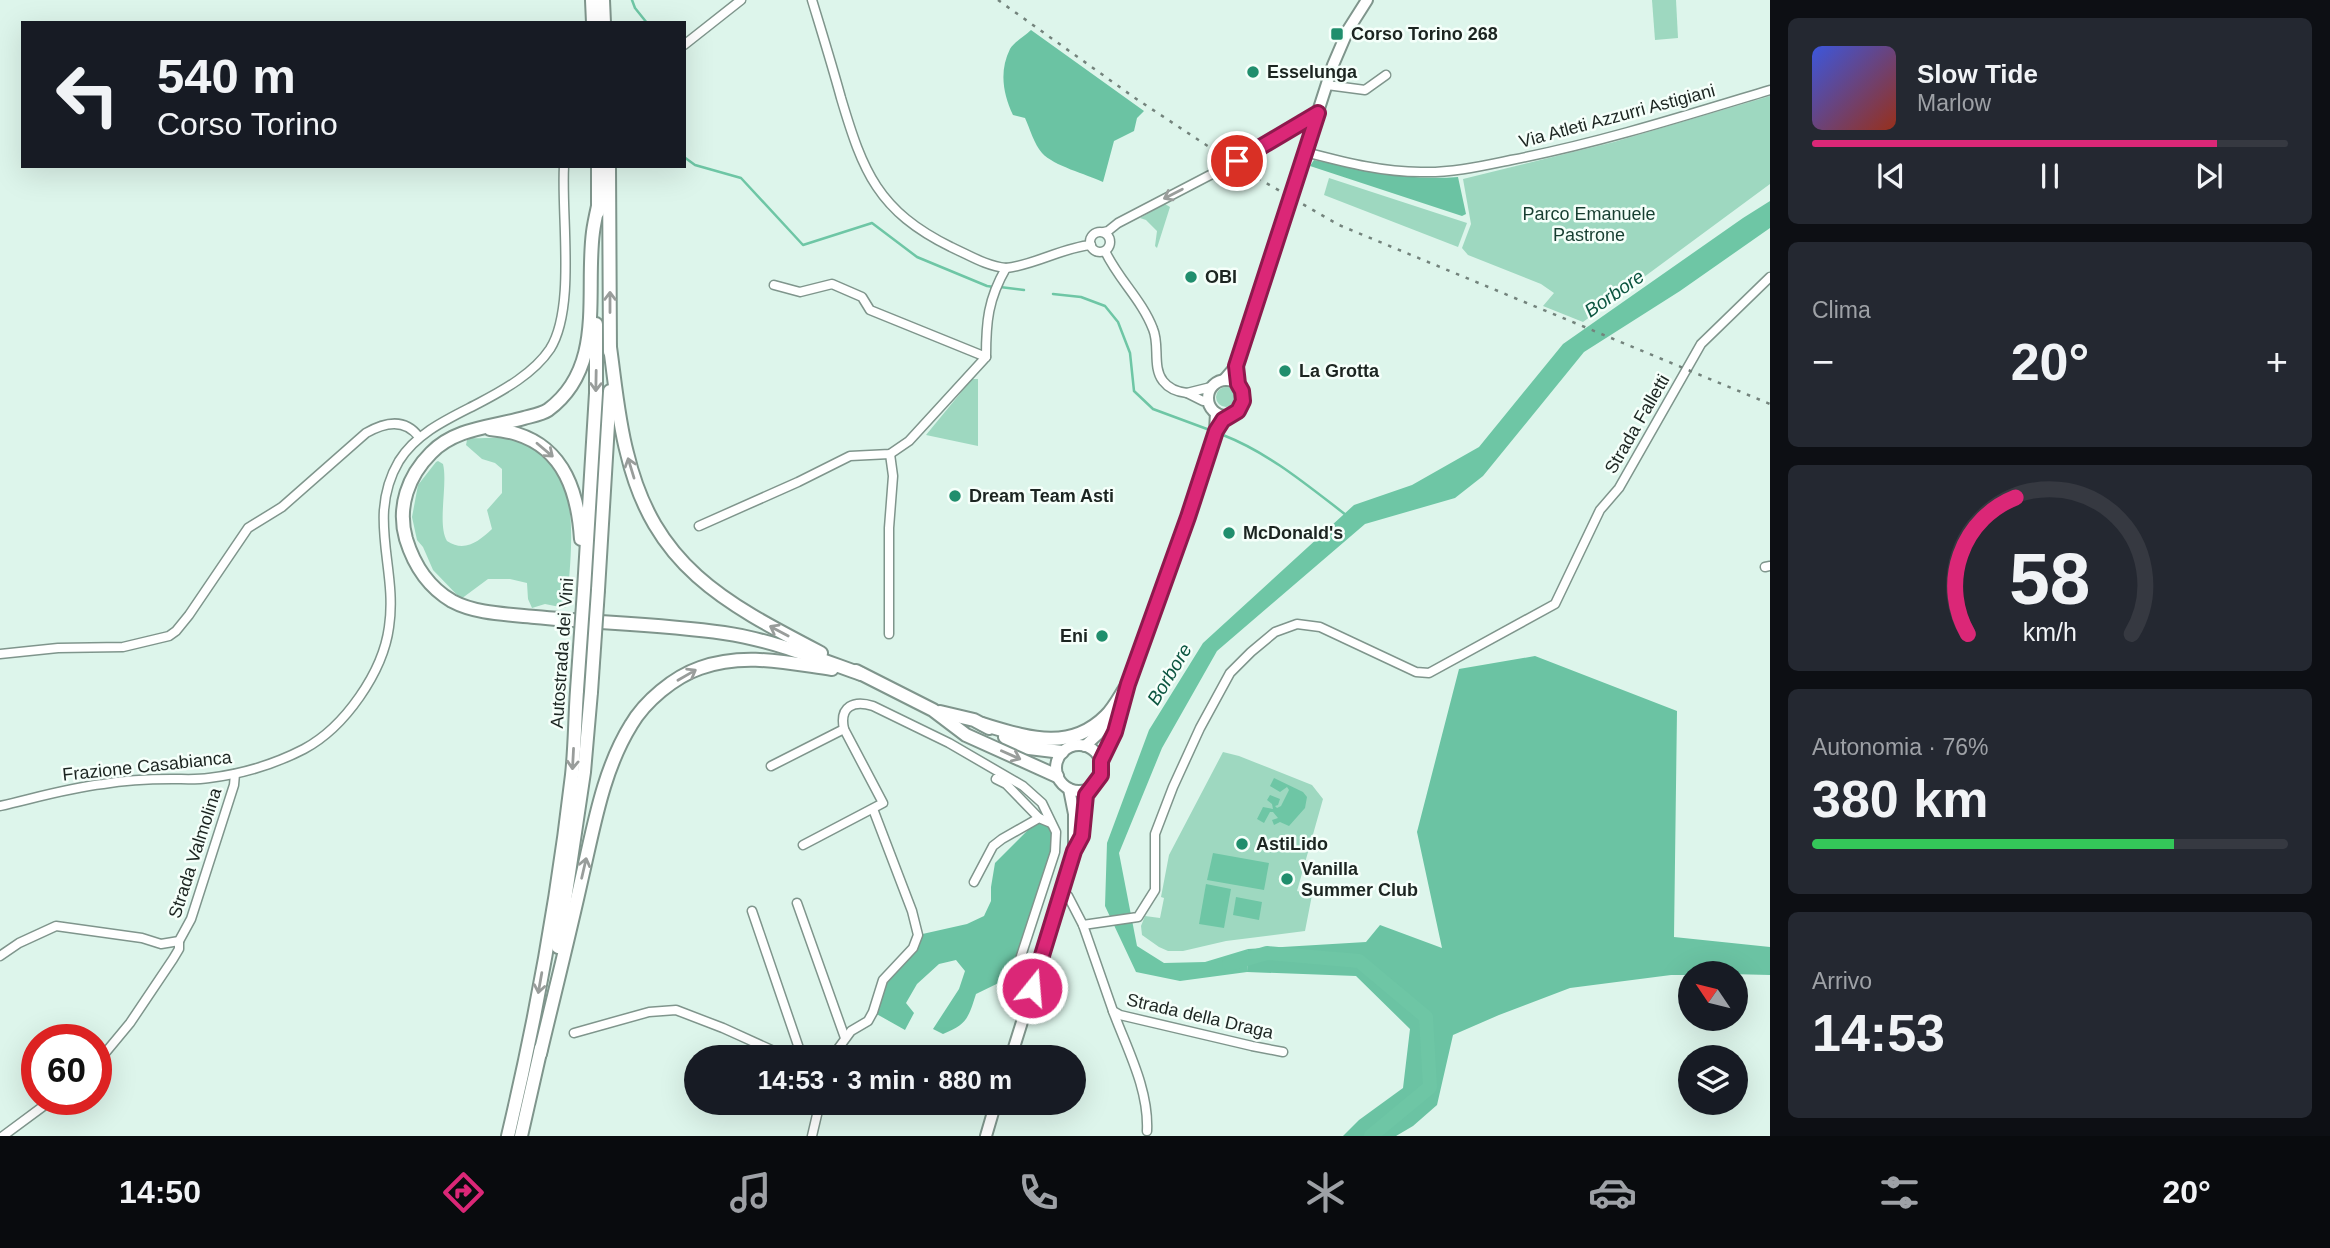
<!DOCTYPE html>
<html lang="it">
<meta charset="utf-8">
<style>
:root{--surface:#171b24;--page:#242831;--text:#f1f3f6;--muted:#9ea1a6;--line:#363941;--accent:#db2777}
body{margin:0;font-family:Helvetica,sans-serif;background:var(--page);color:var(--text);height:100vh;display:flex;flex-direction:column;font-size:26px;white-space:nowrap}
*{box-sizing:border-box;margin:0}
p{font-size:23px;color:var(--muted)}
.icon{flex:none;width:38px;height:38px;fill:none;stroke:currentColor;stroke-width:2;stroke-linecap:round;stroke-linejoin:round}
.map{position:relative;flex:1;overflow:hidden}
.side{display:flex;flex-direction:column;gap:18px;padding:18px;background:#0d0f14;width:560px}
.side>*{flex:none}
.banner{position:absolute;left:21px;top:21px;width:665px;height:147px;border-radius:0px;box-shadow:0 7px 28px #0002;background:#171b24;color:var(--text);overflow:hidden}
.needle{width:46px;rotate:305deg}
.buttons{position:absolute;left:1678px;top:961px;display:grid;gap:14px}
.buttons a{display:grid;place-items:center;width:70px;height:70px;border-radius:50%;background:var(--surface);box-shadow:0 7px 28px #0002;font-size:35px}
.speed{position:absolute;left:21px;top:1024px;display:flex;gap:14px;font-size:35px;font-weight:700;text-align:center}
.speed>*{display:grid;place-content:center;width:91px;height:91px;border-radius:50%;background:var(--surface);box-shadow:0 7px 28px #0002;line-height:1}
.speed .limit{border:10px solid #d22;background:#fff;color:#111}
.pin{position:absolute;display:grid;place-items:center;width:60px;height:60px;color:#fff;margin:-30px;border:4px solid #fff;border-radius:50%;box-shadow:0 2px 7px #0007}
.me{position:absolute;width:77px;margin:-38px;rotate:17deg;stroke-linejoin:round;filter:drop-shadow(0 0 5px #0008)}
.turn{display:flex;align-items:center;gap:24px;height:147px;padding:0 21px;font-size:32px}
.turn .icon{width:91px;height:91px;stroke-width:2.5}
.turn b{display:block;font-size:49px;line-height:60px}
.big{font-size:52px;font-weight:800;line-height:1.1}
.side .tile{flex:1;display:flex;flex-direction:column;justify-content:center;gap:10px;min-width:0;padding:0 24px;border-radius:10px;background:var(--page)}
.side .dial{align-items:center;gap:0}
.dial svg{height:182px;overflow:visible;fill:none;stroke:var(--line);stroke-width:7;stroke-linecap:round;text-anchor:middle}
.dial text{fill:var(--text);stroke:none}
.song{display:flex;align-items:center;gap:21px}
.cover{width:84px;height:84px;border-radius:10px;background:linear-gradient(135deg,hsl(230 70% 55%),hsl(10 70% 35%))}
.played{height:7px;border-radius:4px;background:linear-gradient(90deg,var(--accent) 85%,var(--line) 85%)}
.keys{display:flex;justify-content:space-around;direction:ltr}
.heat{display:flex;justify-content:space-between;align-items:center;font-size:38px;direction:ltr}
.charge{height:10px;border-radius:5px;background:linear-gradient(90deg,#34c759 76%,var(--line) 0)}
.trip{position:absolute;left:684px;top:1045px;width:402px;height:70px;border-radius:35px;background:var(--surface);box-shadow:0 7px 28px #0002;font-weight:800;line-height:70px;text-align:center}
.dock{display:flex;height:112px;justify-content:space-around;align-items:center;background:#090b0e;color:var(--muted)}
.dock .icon{width:49px;height:49px}
.dock .selected{color:var(--accent)}
.dock b{font-size:32px;color:var(--text)}
main{display:flex;flex:1;min-height:0}
.map>svg:first-child{display:block}
.green{fill:#9ed8c0}
.forest{fill:#6bc3a3}
.water{fill:#6ec6a5}
.lines{fill:none;stroke-linecap:round;stroke-linejoin:round}
.stream{stroke:#6ec6a5;stroke-width:2.5}
.river{stroke:#6ec6a5;stroke-width:14}
.minor-casing{stroke:#7f958c;stroke-width:11}
.major-casing{stroke:#7f958c;stroke-width:14}
.highway-casing{stroke:#7f958c;stroke-width:16}
.minor{stroke:#fff;stroke-width:8}
.major{stroke:#fff;stroke-width:10}
.highway{stroke:#fff;stroke-width:12}
.rail{stroke:#73837c;stroke-width:2.5;stroke-dasharray:3.5 7;stroke-linecap:butt}
.highway-bridge-casing{stroke:#7f958c;stroke-width:16;stroke-linecap:butt}
.highway-bridge{stroke:#fff;stroke-width:12}
.oneway{stroke:#999d9b}
.route-casing{stroke:#8e194d;stroke-width:18}
.route{stroke:#db2777;stroke-width:12}
.poi-dot{fill:#208e6d;stroke:#f5fffa;stroke-width:2.5}
.labels{text-anchor:middle;stroke-width:5;stroke-linejoin:round;paint-order:stroke}
.poi-label{font-size:18px;font-weight:bold;fill:#1c2521;stroke:#f5fffa;text-anchor:start}
.street-label{font-size:18px;fill:#1c2521;stroke:#f5fffa}
.park-label{font-size:18px;fill:#173e31;stroke:#f5fffa}
.water-label{font-size:19px;font-style:italic;fill:#0b5540;stroke:#f5fffa}
</style>
<main>
<div class="map">
<svg width="1770" height="1136" viewBox="0 0 1770 1136">
<rect width="100%" height="100%" fill="#ddf5eb"/>
<g class="green">
<polygon points="1652,0 1676,0 1678,38 1655,40"/>
<polygon points="1770,96 1770,184 1583,322 1543,306 1554,293 1541,284 1468,255 1462,248 1471,224 1463,179 1614,142"/>
<polygon points="1329,178 1467,223 1458,247 1324,195"/>
<polygon points="1165,204 1170,207 1157,248 1155,246 1157,231 1146,220 1140,218"/>
<polygon points="972,379 978,379 978,446 926,435"/>
<circle cx="1226" cy="397" r="10"/>
<path d="M472 438C487 439 508 436 521 440 587 460 570 555 567 606L565 608 545 604 532 608 528 599 527 583 510 579H488L461 599 433 570 423 547 417 540 412 517 418 485 436 462 438 461 443 464C448 484 437 525 447 541 465 553 479 541 492 529L487 510 502 493V469L495 463 482 459 466 445 467 440Z"/>
<polygon points="1223,752 1239,756 1312,785 1323,799 1297,891 1312,895 1305,931 1226,941 1183,951 1168,951 1159,947 1142,935 1141,926 1145,916 1160,918 1164,898 1161,897 1169,855"/>
</g>
<g class="forest">
<path d="M1031 30 1144 111 1137 118 1134 131 1114 141 1103 182C1086 174 1054 166 1042 153 1034 144 1030 129 1025 118L1013 115C1003 94 999 71 1010 49 1014 42 1025 36 1031 30Z"/>
<path d="M1314 160C1364 170 1406 181 1458 177L1466 214 1462 216 1310 166Z"/>
<polygon points="1535,656 1677,711 1674,937 1770,947 1770,975 1690,973 1690,975 1671,975 1570,988 1499,1015 1453,1035 1437,1105 1413,1126 1396,1136 1343,1136 1359,1120 1403,1088 1410,1029 1356,976 1247,972 1248,949 1366,942 1380,925 1442,948 1417,832 1459,669"/>
<path d="M1035 823H1051L1055 852 1013 976 976 994C968 1019 967 1024 943 1034L933 1029 959 989 965 971 956 960 939 964 917 984 906 1003 914 1013 905 1030 873 1012 883 980 918 935 967 924 984 916 991 901V887L995 863Z"/>
</g>
<g class="water">
<polygon points="1770,201 1770,228 1680,291 1584,352 1483,476 1455,498 1365,524 1217,651 1162,748 1119,853 1137,946 1164,963 1205,962 1248,949 1247,972 1180,981 1136,972 1105,906 1107,843 1149,730 1203,643 1354,505 1412,485 1479,447 1563,344 1743,218"/>
<polygon points="1274,778 1303,792 1307,797 1305,808 1289,826 1280,822 1274,825 1272,820 1278,818 1273,812 1270,812 1264,823 1257,819 1263,807 1273,809 1272,804 1267,800 1270,795 1280,799 1278,805 1275,806 1277,808 1281,806 1289,790 1287,787 1280,792 1270,786"/>
<polygon points="1213,853 1269,863 1264,890 1207,880"/>
<polygon points="1206,884 1231,889 1224,928 1199,924"/>
<polygon points="1236,897 1262,902 1259,920 1233,915"/>
</g>
<g class="lines">
<g class="stream">
<polyline points="632,0 635,8 647,23"/>
<polyline points="684,157 695,165 741,178 803,245 872,223 917,257 987,286 994,287"/>
<polyline points="1000,287 1024,290"/>
<polyline points="1053,294 1081,297 1105,306 1118,322 1130,353 1134,391 1153,409 1207,429"/>
<path d="M1223 435C1269 453 1307 485 1346 515"/>
</g>
<polyline class="river" points="1229,964 1267,953 1359,961 1426,1017 1430,1087 1371,1136"/>
<g class="minor-casing">
<g id="minor">
<path d="M812 0C822 33 832 65 841 98 863 172 878 211 951 247 969 255 986 266 1006 268"/>
<polyline points="684,45 741,0"/>
<polyline points="1327,85 1365,90 1386,75"/>
<path d="M1305 152C1344 162 1381 172 1421 172 1452 173 1482 166 1511 160 1599 143 1684 116 1770 90"/>
<circle cx="1100" cy="242" r="10"/>
<polyline points="1104,232 1108,231 1118,223 1237,161 1318,113"/>
<path d="M1105 251C1118 279 1142 300 1153 329 1160 345 1152 367 1163 381 1169 389 1178 392 1187 393"/>
<polyline points="774,285 800,292 832,284 862,297 870,310 986,357"/>
<polyline points="1208,401 1203,401 1187,393 1211,387"/>
<path d="M699 526 798 482 850 456 890 454 909 441 986 357C986 322 988 299 1006 268 1035 265 1064 247 1091 245"/>
<polyline points="1765,567 1770,566"/>
<polyline points="889,634 889,528 893,476 890,454"/>
<path d="M0 654 58 648 123 647 169 636 176 631 189 615 248 528 282 507 366 433C385 422 405 418 419 437"/>
<polyline points="771,766 844,729"/>
<polyline points="996,779 1006,784 1039,818"/>
<path d="M0 806C35 798 68 788 103 784 126 780 149 779 172 779 184 779 197 780 209 778 242 774 275 764 304 749 345 727 383 672 389 627 398 568 366 517 399 461 417 432 450 418 479 403 504 390 534 373 550 349 576 308 561 216 564 166"/>
<path d="M803 845 883 803 844 729C839 706 854 700 873 706L949 743 1023 786 1042 803 1056 832 1055 852 1007 999 1008 1006 1024 1015"/>
<polyline points="974,882 993,846 1002,839 1039,818 1051,823"/>
<polyline points="1062,894 1068,896 1083,925 1113,1011 1120,1015 1252,1046 1283,1052"/>
<polyline points="797,903 845,1038"/>
<polyline points="752,911 802,1057"/>
<polyline points="1083,925 1138,917 1155,890 1155,834 1173,787 1200,728 1230,673 1251,652 1275,632 1297,624 1320,627 1416,672 1429,673 1555,604 1600,510 1619,488 1701,344 1770,277"/>
<polyline points="0,956 19,943 56,926 142,938 161,944 179,941 191,919 234,785 235,774"/>
<path d="M1113 1011C1127 1049 1149 1089 1147 1131"/>
<polyline points="574,1033 649,1012 676,1010 723,1028 787,1057"/>
<polyline points="832,1057 851,1031 868,1021 873,1012 883,980 913,948 918,935 912,911 873,809"/>
<polyline points="96,1064 130,1023 173,959 179,949 179,941"/>
<polyline points="3,1136 53,1099"/>
<polyline points="812,1136 820,1102"/>
</g>
</g>
<g class="major-casing">
<g id="major">
<polyline points="1224,380 1236,366 1333,65 1348,30 1367,0"/>
<circle cx="1226" cy="398" r="18"/>
<circle cx="1079" cy="768" r="23"/>
<polyline points="1085,746 1098,734 1112,714"/>
<polyline points="1101,761 1115,732 1128,684 1198,486 1215,431 1216,413"/>
<path d="M1074 851C1088 830 1080 812 1088 789"/>
<polyline points="1011,1057 1062,894 1074,851 1074,814 1069,789"/>
<polyline points="986,1136 996,1102"/>
</g>
</g>
<g class="highway-casing">
<g id="highway">
<polyline points="592,0 593,23"/>
<polyline points="603,0 604,23"/>
<polyline points="609,166 610,352"/>
<path d="M598 206C596 215 594 224 593 232 585 293 606 367 548 410 542 414 531 416 524 418 492 427 455 428 431 453 408 476 397 507 406 539 414 565 428 587 452 601 476 614 508 614 535 617 597 623 662 624 724 633 772 640 816 658 861 674"/>
<polyline points="598,212 598,166"/>
<path d="M610 347C615 383 618 419 627 453 654 567 725 603 821 653"/>
<path d="M490 429C499 430 508 431 517 434 565 449 578 494 581 539"/>
<polyline points="584,590 596,393 596,324"/>
<polyline points="598,590 610,391"/>
<polyline points="856,671 933,710 966,735 1057,776"/>
<polyline points="940,712 974,720 989,728"/>
<path d="M982 724C1026 737 1069 753 1106 716 1115 707 1121 694 1128 684"/>
<polyline points="1005,737 1029,748 1062,752"/>
<polyline points="558,947 584,772 591,692"/>
<path d="M540 1054C554 995 569 936 582 877 594 826 603 770 631 725 645 701 674 677 700 668 744 652 788 663 832 669"/>
<path d="M508 1136C536 1018 558 896 572 775 575 747 575 719 577 690"/>
<polyline points="521,1136 541,1048"/>
</g>
</g>
<use href="#minor" class="minor"/>
<use href="#major" class="major"/>
<use href="#highway" class="highway"/>
<polyline class="rail" points="998,0 1135,98 1247,172 1339,225 1770,404"/>
<g class="highway-bridge-casing">
<g id="highway-bridge">
<polyline points="577,690 584,590"/>
<polyline points="591,692 598,590"/>
</g>
</g>
<use href="#highway-bridge" class="highway-bridge"/>
</g>
<defs><path id="oneway-shaft" d="M-6 0H5M1.5-3L5.5 0L1.5 3" fill="none" stroke-width="1.6" stroke-linecap="round" stroke-linejoin="round" transform="scale(1.75)"/></defs>
<g class="oneway">
<use href="#oneway-shaft" transform="translate(1173 194) rotate(153)"/>
<use href="#oneway-shaft" transform="translate(610 302) rotate(-90)"/>
<use href="#oneway-shaft" transform="translate(596 381) rotate(91)"/>
<use href="#oneway-shaft" transform="translate(545 450) rotate(40)"/>
<use href="#oneway-shaft" transform="translate(631 468) rotate(-107)"/>
<use href="#oneway-shaft" transform="translate(779 631) rotate(-152)"/>
<use href="#oneway-shaft" transform="translate(687 675) rotate(-30)"/>
<use href="#oneway-shaft" transform="translate(1011 755) rotate(24)"/>
<use href="#oneway-shaft" transform="translate(573 759) rotate(93)"/>
<use href="#oneway-shaft" transform="translate(584 868) rotate(-77)"/>
<use href="#oneway-shaft" transform="translate(540 983) rotate(100)"/>
</g>
<g class="lines">
<g class="route-casing">
<polyline id="route" points="1032,988 1074,851 1082,836 1086,795 1101,775 1101,761 1115,732 1128,684 1188,517 1216,431 1223,420 1238,411 1243,401 1242,391 1238,384 1236,366 1318,113 1237,161"/>
</g>
<use href="#route" class="route"/>
</g>
<g class="poi-dot">
<rect x="1330" y="27" width="14" height="14" rx="3.5"/>
<circle cx="1253" cy="72" r="7"/>
<circle cx="1191" cy="277" r="7"/>
<circle cx="1285" cy="371" r="7"/>
<circle cx="955" cy="496" r="7"/>
<circle cx="1229" cy="533" r="7"/>
<circle cx="1102" cy="636" r="7"/>
<circle cx="1242" cy="844" r="7"/>
<circle cx="1287" cy="879" r="7"/>
</g>
<g class="labels">
<g class="poi-label">
<text x="1351" y="40">Corso Torino 268</text>
<text x="1267" y="78">Esselunga</text>
<text x="1205" y="283">OBI</text>
<text x="1299" y="377">La Grotta</text>
<text x="969" y="502">Dream Team Asti</text>
<text x="1243" y="539">McDonald's</text>
<text x="1088" y="642" text-anchor="end">Eni</text>
<text x="1256" y="850">AstiLido</text>
<text x="1301" y="875">Vanilla<tspan x="1301" dy="21">Summer Club</tspan></text>
</g>
<g class="street-label">
<text transform="translate(1617 116) rotate(-15)" y="6">Via Atleti Azzurri Astigiani</text>
<text transform="translate(1637 424) rotate(-60)" y="6">Strada Falletti</text>
<text transform="translate(562 653) rotate(-86)" y="6">Autostrada dei Vini</text>
<text transform="translate(147 766) rotate(-6)" y="6">Frazione Casabianca</text>
<text transform="translate(195 853) rotate(-72)" y="6">Strada Valmolina</text>
<text transform="translate(1200 1016) rotate(13)" y="6">Strada della Draga</text>
</g>
<g class="park-label">
<text x="1589" y="220">Parco Emanuele<tspan x="1589" dy="21">Pastrone</tspan></text>
</g>
<g class="water-label">
<text transform="translate(1614 293) rotate(-35)" y="7">Borbore</text>
<text transform="translate(1169 674) rotate(-59)" y="7">Borbore</text>
</g>
</g>
</svg>
<div class="buttons">
<a><svg class="needle" viewBox="-14 -14 28 28"><path d="M0-13l5 13h-10z" fill="#e53935"/><path d="M0 13l5-13h-10z" fill="#9ea1a6"/></svg></a>
<a><svg class="icon" aria-label="layers" viewBox="0 0 24 24"><path d="M12 4l9 5-9 5-9-5zM3 14l9 5 9-5"/></svg></a>
</div>
<div class="speed"><div class="limit">60</div></div>
<div class="pin" style="left:1237px;top:161px;background:#d93025"><svg class="icon" aria-label="arrive" viewBox="0 0 24 24"><path d="M6 21V4h12l-3 4 3 4H6"/></svg></div>
<svg class="me" style="left:1032px;top:988px" viewBox="-20 -20 40 40"><circle r="17" fill="#db2777" stroke="#fff" stroke-width="3"/><path d="M0-11L8 9 0 5-8 9z" fill="#fff"/></svg>
<div class="trip">14:53 · 3 min · 880 m</div>
<div class="banner">
<div class="turn"><svg class="icon" aria-label="left" viewBox="0 0 24 24"><path d="M17 20v-9H6M10 6l-5 5 5 5"/></svg><div><b>540 m</b>Corso Torino</div></div>
</div>
</div>
<section class="side">
<div class="tile">
<div class="song"><i class="cover"></i><div><b>Slow Tide</b><p>Marlow</p></div></div>
<div class="played"></div>
<div class="keys"><svg class="icon" aria-label="previous" viewBox="0 0 24 24"><path d="M18 5L8 12l10 7zM5 5v14"/></svg><svg class="icon" aria-label="pause" viewBox="0 0 24 24"><path d="M8 5v14M16 5v14"/></svg><svg class="icon" aria-label="next" viewBox="0 0 24 24"><path d="M6 5l10 7-10 7zM19 5v14"/></svg></div>
</div>
<div class="tile"><p>Clima</p>
<div class="heat"><a>−</a><b class="big">20°</b><a>+</a></div>
</div>
<div class="tile dial"><svg viewBox="0 0 100 80">
<path d="M14 69A42 42 0 1 1 86 69"/>
<path d="M14 69A42 42 0 0 1 35 9" stroke="#db2777"/>
<text x="50" y="56" font-size="32" font-weight="700">58</text>
<text x="50" y="72" font-size="11">km/h</text>
</svg></div>
<div class="tile"><p>Autonomia · 76%</p><b class="big">380 km</b><div class="charge"></div></div>
<div class="tile"><p>Arrivo</p><b class="big">14:53</b></div>
</section>
</main>
<nav class="dock">
<b>14:50</b>
<svg class="icon selected" aria-label="directions" viewBox="0 0 24 24"><path d="M12 3l9 9-9 9-9-9zM9 14v-3h6M13 9l2 2-2 2"/></svg>
<svg class="icon" aria-label="music" viewBox="0 0 24 24"><path d="M9 18V5l10-2v13"/><circle cx="6" cy="18" r="3"/><circle cx="16" cy="16" r="3"/></svg>
<svg class="icon" aria-label="phone" viewBox="0 0 24 24"><path d="M5 4h4l2 5-3 2q2 4 5 5l2-3 5 2v4C11 20 4 13 5 4z"/></svg>
<svg class="icon" aria-label="climate" viewBox="0 0 24 24"><path d="M12 3v18M4 7l16 10M4 17L20 7"/></svg>
<svg class="icon" aria-label="car" viewBox="0 0 24 24"><path d="M5 17H2v-5l4-1 3-4h7l3 4 3 1v5h-3M9 17h6M6 11h13"/><circle cx="7" cy="17" r="2"/><circle cx="17" cy="17" r="2"/></svg>
<svg class="icon" aria-label="filters" viewBox="0 0 24 24"><path d="M4 7h16M4 17h16"/><circle cx="9" cy="7" r="2"/><circle cx="15" cy="17" r="2"/></svg>
<b>20°</b>
</nav>
